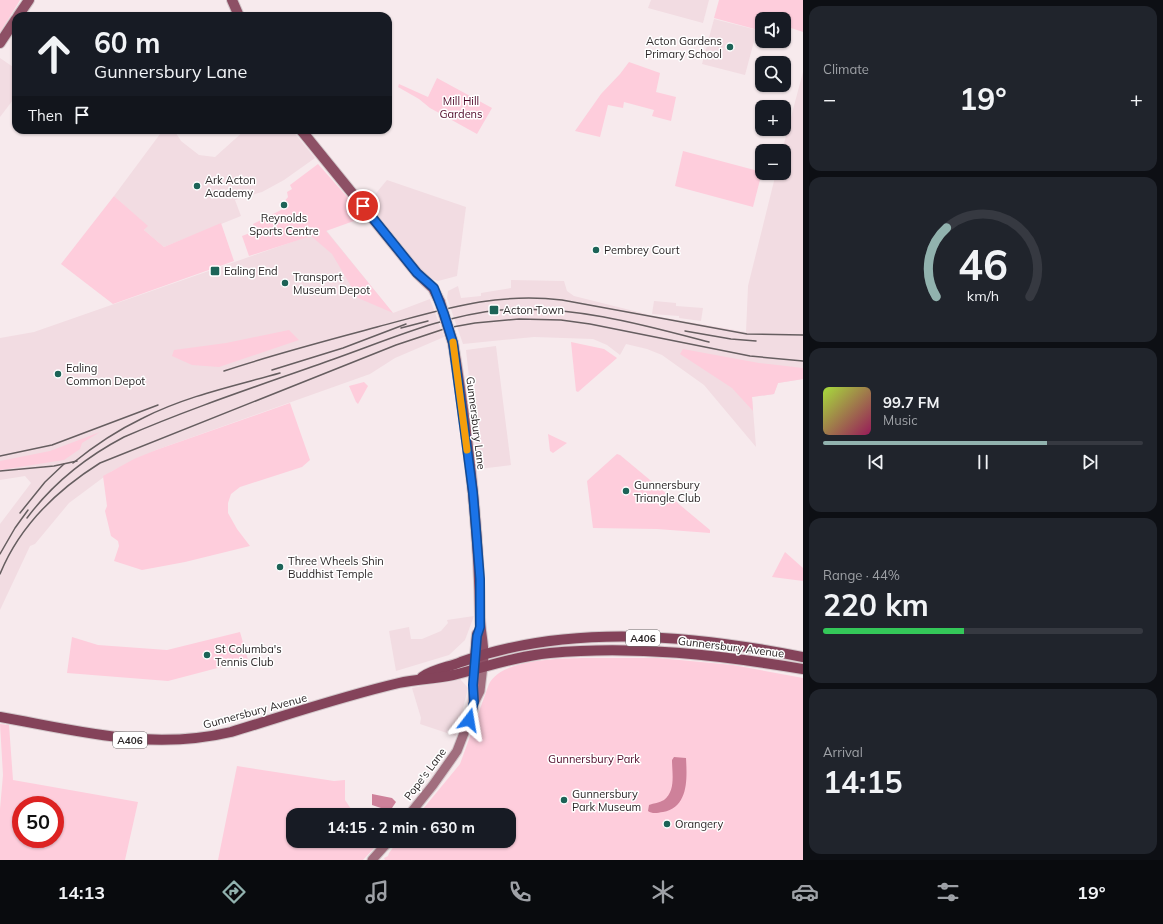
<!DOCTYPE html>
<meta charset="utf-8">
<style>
:root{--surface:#171b24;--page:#20242c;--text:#f1f3f6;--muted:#9ea1a6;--line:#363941;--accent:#91b2ae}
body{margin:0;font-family:Mulish,sans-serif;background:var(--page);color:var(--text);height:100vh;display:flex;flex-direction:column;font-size:15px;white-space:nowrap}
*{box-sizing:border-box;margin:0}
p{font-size:13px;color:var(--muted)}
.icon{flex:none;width:22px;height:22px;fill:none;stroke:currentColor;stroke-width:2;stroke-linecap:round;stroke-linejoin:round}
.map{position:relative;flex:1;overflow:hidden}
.side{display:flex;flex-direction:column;gap:6px;padding:6px;background:#0d0f14;width:360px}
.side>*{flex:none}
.top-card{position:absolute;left:12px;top:12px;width:380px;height:122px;border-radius:12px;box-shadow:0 1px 3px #0004;background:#171b24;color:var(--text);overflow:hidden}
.controls{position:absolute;left:755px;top:12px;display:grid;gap:8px}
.controls a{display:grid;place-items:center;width:36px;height:36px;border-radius:8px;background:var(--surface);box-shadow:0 1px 3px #0004;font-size:20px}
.speed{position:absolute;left:12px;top:796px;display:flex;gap:8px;font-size:20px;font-weight:700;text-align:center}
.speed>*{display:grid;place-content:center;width:52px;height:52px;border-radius:50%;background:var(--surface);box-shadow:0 1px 3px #0004;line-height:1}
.speed .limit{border:6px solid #d22;background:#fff;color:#111}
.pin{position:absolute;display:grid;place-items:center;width:34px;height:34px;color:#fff;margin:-17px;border:2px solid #fff;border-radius:50%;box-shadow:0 1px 4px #0007}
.me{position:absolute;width:44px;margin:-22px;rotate:14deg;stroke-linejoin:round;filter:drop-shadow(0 0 3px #0008)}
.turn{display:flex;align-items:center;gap:14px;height:84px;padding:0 16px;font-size:18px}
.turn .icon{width:52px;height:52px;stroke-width:2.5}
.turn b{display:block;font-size:28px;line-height:34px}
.then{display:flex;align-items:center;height:38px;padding:0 16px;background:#0003;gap:8px;font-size:15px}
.big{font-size:30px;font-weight:700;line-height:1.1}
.side .tile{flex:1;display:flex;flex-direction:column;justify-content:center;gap:6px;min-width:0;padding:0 14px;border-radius:12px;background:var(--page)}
.side .dial{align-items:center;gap:0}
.dial svg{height:104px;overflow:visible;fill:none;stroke:var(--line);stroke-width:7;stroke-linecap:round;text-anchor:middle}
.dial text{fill:var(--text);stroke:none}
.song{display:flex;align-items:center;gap:12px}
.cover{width:48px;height:48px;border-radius:6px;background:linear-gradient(135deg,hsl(80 70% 55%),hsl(330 70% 35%))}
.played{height:4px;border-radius:2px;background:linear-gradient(90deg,var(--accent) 70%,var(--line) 70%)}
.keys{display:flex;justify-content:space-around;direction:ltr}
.heat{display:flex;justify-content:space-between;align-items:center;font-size:22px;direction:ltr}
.charge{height:6px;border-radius:3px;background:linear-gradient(90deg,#34c759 44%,var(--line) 0)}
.trip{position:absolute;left:286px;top:808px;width:230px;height:40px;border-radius:12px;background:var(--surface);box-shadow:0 1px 3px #0004;font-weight:700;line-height:40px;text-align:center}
.menu{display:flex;height:64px;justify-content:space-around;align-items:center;background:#090b0e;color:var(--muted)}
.menu .icon{width:28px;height:28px}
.menu .selected{color:var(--accent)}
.menu b{font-size:18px;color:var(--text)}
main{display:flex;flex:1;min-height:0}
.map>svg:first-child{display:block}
.built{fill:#f2dce2}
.green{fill:#fecddc;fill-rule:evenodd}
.water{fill:#ce819a}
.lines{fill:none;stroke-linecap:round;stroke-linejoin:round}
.secondary-casing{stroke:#d2c7ca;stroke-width:11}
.primary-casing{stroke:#d2c7ca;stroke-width:12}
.trunk-casing{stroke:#d2c7ca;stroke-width:12}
.secondary{stroke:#a16e7e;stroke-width:9}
.primary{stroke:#8d5065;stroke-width:10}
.trunk{stroke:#84435a;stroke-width:10}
.rail{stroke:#665e60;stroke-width:1.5}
.primary-bridge-casing{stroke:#d2c7ca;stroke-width:12;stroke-linecap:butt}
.primary-bridge{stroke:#8d5065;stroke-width:10}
.route-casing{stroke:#114b97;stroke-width:10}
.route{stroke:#1a73e8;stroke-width:7}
.slow{stroke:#f59e0b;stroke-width:7}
.poi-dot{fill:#1c6357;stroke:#fff;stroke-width:1.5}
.labels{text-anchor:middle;stroke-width:3;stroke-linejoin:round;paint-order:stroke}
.shield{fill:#fff;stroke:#6b6868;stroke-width:1}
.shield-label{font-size:10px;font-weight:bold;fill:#2c2728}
.poi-label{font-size:11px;fill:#2c2728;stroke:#fff;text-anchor:start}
.park-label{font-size:11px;fill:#4f0929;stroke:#fff}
.street-label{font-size:11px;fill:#2c2728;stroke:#fff}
</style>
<main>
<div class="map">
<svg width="803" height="860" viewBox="0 0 803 860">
<rect width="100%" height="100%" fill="#f7eaed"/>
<g class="built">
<polygon points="651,0 709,0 703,23 648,8"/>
<polygon points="714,19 757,30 745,75 702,64"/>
<polygon points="0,58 16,69 16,96 0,117"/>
<polygon points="803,72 803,379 778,383 774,394 752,397 756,447 704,385 662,355 647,349 626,344 620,355 607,345 593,339 534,337 463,344 447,298 448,291 458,286 461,298 481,296 481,293 511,288 511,280 564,281 567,291 574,296 650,315 746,332 748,286 776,173 784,173 784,151 782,151"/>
<polygon points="163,130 174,130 181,141 199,155 215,157 245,130 292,130 315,158 284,180 262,192 235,200 241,216 164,247 144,230 147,226 114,196"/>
<polygon points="387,180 466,207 457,276 438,281 431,279 399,245 368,203"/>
<polygon points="326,230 393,313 430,299 444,337 395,358 370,374 156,450 112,471 69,503 35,544 30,546 0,610 0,524 31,483 25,476 0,480 0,338 34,332"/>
<polygon points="654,301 676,303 676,306 703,308 701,321 679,318 679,316 652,314"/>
<polygon points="496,346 511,465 479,469 466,350"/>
<polygon points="474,616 465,640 449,655 396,671 389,631 409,627 411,639 422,639 441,631 448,623 447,620"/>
<polygon points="460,679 468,688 456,736 420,724 421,718 412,688"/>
</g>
<g class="green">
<polygon points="0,0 20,0 0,33"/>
<polygon points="719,0 803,0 803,32 785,26 784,28 784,19 762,19 762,31 714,18"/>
<polygon points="629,62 660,73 656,92 676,97 671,121 652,116 654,110 624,102 623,108 608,105 600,137 575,131 601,94 620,74"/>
<polygon points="437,78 492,108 477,134 430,108 419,99 398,87 399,84 428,97"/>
<polygon points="683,151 762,172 753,207 675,186"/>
<polygon points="318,164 365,217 326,231 393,313 358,298 332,254 311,236 249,256 242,236 255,231 253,224 285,208 282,204 288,197 287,192 292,189 290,185"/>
<polygon points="114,196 148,226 144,230 164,247 221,223 234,261 113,304 61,264"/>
<polygon points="289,330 299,340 219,367 192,365 172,356 174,350 226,343"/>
<polygon points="571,342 604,349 617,358 578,392 576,391"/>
<polygon points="683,349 759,363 803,368 803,379 778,383 774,394 752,397 753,411 732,388 680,354"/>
<polygon points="364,382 368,386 358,404 356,402 349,386"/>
<polygon points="290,403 310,460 302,467 240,487 231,494 228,503 228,513 237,529 250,546 185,562 142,570 114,561 119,546 118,541 111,536 105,511 107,506 103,476 134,459 156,450"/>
<polygon points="100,432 82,443 80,449 64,460 0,470 0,461 50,451"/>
<polygon points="548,434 567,443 553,453 550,451"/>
<polygon points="617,454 620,455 710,530 710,533 657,529 593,528 587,481"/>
<polygon points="785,552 803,568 803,581 772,577"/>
<polygon points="240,632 248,660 168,681 67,673 72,637 98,645 167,650"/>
<path d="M581 658H658L733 665 803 678V860H385L384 858 388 856 389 853 398 841H509V815H418L460 764 489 684C502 659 556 659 581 658Z"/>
<path d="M0 724 9 725 13 780 138 802 125 860H0V809L3 775ZM21 805H55V839H21Z"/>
<polygon points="237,766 334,781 345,780 345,800 355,815 293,815 293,841 373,841 376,846 363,860 218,860"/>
</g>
<g class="water">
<path d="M674 757 686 758C687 778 689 807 663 812 657 813 652 814 648 811L649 805C654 803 659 803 664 800 676 791 672 773 672 760Z"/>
<polygon points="372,794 392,798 396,802 390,811 372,805"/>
</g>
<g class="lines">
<g class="secondary-casing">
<g id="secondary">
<polyline points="475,701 480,691 483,666"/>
<polyline points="409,815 433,785 457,751 473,710 474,669"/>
<polyline points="372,860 389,841"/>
</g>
</g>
<g class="primary-casing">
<g id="primary">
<polyline points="232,0 239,16"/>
<polyline points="18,16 29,0"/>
<polyline points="0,43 16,19"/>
<polyline points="301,130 417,273 433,288 440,302"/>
<path d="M453 343C468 434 479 526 480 617 480 633 485 647 483 662"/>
<polyline points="474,669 477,634"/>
</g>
</g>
<g class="trunk-casing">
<g id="trunk">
<path d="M422 677C433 669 449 667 461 662 570 623 692 635 803 657"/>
<path d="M0 717C79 731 151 751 231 732 287 715 343 696 399 683 417 679 435 679 453 675 486 667 517 656 550 653 635 645 719 655 803 669"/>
</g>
</g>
<use href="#secondary" class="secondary"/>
<use href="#primary" class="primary"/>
<use href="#trunk" class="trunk"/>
<g class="rail">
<polyline points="401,328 428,321"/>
<polyline points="685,331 731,339 756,341"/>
<polyline points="272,370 343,348 406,324"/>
<path d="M224 371C275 354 326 341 377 327 442 310 493 292 562 300L747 334 803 335"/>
<polyline points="0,456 52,445 158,405"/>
<path d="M73 463C95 445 118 430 143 418 186 396 234 386 280 373"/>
<polyline points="0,471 54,466 77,461"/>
<polyline points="20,513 45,482 64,464"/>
<path d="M27 518C53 483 86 457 124 437 193 407 264 384 334 359 388 340 444 315 501 310 573 305 641 324 709 342"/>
<polyline points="0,554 15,528 28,510"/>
<path d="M0 574C20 525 57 490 100 463L396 345 447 328 475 323 519 319 561 320 590 324 750 356 803 361"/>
</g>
<g class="primary-bridge-casing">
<polyline id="primary-bridge" points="440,302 453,343"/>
</g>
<use href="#primary-bridge" class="primary-bridge"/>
</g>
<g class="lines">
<g class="route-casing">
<polyline id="route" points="363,206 417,273 434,288 444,314 453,343 473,493 480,579 480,627 477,636 473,685 474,702 469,720"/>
</g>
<use href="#route" class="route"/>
<polyline class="slow" points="453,342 467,450"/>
</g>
<g class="poi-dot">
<circle cx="730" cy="47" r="4"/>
<circle cx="197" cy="186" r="4"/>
<circle cx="284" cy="205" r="4"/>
<circle cx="596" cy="250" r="4"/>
<rect x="210" y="266" width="10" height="10" rx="2"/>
<circle cx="285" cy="283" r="4"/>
<rect x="489" y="305" width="10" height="10" rx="2"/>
<circle cx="58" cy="374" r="4"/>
<circle cx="626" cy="491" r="4"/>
<circle cx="280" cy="567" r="4"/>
<circle cx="207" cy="655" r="4"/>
<circle cx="564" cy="800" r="4"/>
<circle cx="667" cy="824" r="4"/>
</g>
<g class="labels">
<g class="shield">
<rect x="626" y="630" width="34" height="16" rx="3"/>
<rect x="113" y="732" width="34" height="16" rx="3"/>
</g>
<g class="shield-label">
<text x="643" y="642">A406</text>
<text x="130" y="744">A406</text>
</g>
<g class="poi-label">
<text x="722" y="45" text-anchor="end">Acton Gardens<tspan x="722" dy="13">Primary School</tspan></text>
<text x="205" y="184">Ark Acton<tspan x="205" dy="13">Academy</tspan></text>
<text x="284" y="222" text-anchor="middle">Reynolds<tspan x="284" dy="13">Sports Centre</tspan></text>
<text x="604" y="254">Pembrey Court</text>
<text x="224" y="275">Ealing End</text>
<text x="293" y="281">Transport<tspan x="293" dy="13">Museum Depot</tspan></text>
<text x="503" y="314">Acton Town</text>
<text x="66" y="372">Ealing<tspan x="66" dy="13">Common Depot</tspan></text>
<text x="634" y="489">Gunnersbury<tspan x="634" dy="13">Triangle Club</tspan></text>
<text x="288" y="565">Three Wheels Shin<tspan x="288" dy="13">Buddhist Temple</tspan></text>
<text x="215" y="653">St Columba's<tspan x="215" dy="13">Tennis Club</tspan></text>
<text x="572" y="798">Gunnersbury<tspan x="572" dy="13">Park Museum</tspan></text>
<text x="675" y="828">Orangery</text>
</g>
<g class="park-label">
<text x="461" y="105">Mill Hill<tspan x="461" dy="13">Gardens</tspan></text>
<text x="594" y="763">Gunnersbury Park</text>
</g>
<g class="street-label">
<text transform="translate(476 423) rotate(83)" y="4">Gunnersbury Lane</text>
<text transform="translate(731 647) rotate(7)" y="4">Gunnersbury Avenue</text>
<text transform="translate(255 711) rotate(-15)" y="4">Gunnersbury Avenue</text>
<text transform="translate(425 774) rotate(-53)" y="4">Pope's Lane</text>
</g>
</g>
</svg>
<div class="controls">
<a><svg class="icon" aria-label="sound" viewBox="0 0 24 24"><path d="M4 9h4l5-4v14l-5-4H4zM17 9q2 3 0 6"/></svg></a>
<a><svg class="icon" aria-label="search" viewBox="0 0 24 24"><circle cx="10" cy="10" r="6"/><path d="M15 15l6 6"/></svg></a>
<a>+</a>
<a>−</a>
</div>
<div class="speed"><div class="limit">50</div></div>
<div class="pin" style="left:363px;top:206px;background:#d93025"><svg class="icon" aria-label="arrive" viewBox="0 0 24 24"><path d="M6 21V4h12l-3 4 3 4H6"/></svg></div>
<svg class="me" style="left:469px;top:720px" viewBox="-20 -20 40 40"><path d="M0-17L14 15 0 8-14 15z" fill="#1a73e8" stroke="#fff" stroke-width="4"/></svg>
<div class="trip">14:15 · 2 min · 630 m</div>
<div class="top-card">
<div class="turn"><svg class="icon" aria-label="ahead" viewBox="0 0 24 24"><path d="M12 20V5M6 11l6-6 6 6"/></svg><div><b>60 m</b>Gunnersbury Lane</div></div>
<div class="then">Then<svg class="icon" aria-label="arrive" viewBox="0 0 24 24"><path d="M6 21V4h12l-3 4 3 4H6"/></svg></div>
</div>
</div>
<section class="side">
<div class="tile"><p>Climate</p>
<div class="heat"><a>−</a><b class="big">19°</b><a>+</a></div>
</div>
<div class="tile dial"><svg viewBox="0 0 100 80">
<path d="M14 69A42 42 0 1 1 86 69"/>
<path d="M14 69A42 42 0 0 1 22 16" stroke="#91b2ae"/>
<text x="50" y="56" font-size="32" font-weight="700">46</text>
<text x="50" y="72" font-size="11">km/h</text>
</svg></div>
<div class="tile">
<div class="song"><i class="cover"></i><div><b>99.7 FM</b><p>Music</p></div></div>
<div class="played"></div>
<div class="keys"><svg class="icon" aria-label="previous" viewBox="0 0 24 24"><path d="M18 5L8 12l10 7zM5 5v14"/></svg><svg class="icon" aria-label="pause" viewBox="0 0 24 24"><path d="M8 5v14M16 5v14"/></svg><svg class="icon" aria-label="next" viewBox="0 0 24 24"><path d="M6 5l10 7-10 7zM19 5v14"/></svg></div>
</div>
<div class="tile"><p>Range · 44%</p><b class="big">220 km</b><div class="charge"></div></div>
<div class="tile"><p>Arrival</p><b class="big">14:15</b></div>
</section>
</main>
<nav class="menu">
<b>14:13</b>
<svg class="icon selected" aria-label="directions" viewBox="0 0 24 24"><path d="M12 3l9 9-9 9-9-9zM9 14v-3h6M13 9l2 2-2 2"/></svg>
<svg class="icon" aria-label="music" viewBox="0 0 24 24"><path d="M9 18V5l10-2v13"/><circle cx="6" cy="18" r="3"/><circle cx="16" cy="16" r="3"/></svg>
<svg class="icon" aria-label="phone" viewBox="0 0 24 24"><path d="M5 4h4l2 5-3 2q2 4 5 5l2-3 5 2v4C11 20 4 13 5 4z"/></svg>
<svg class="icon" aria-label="climate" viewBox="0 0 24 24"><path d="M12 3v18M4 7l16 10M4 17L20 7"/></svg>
<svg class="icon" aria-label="car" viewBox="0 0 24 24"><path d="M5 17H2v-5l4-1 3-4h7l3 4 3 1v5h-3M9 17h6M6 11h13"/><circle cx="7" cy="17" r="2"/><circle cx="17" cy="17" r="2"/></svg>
<svg class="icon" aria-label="filters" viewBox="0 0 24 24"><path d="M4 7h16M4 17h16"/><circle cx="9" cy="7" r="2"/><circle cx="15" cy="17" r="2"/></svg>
<b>19°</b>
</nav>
